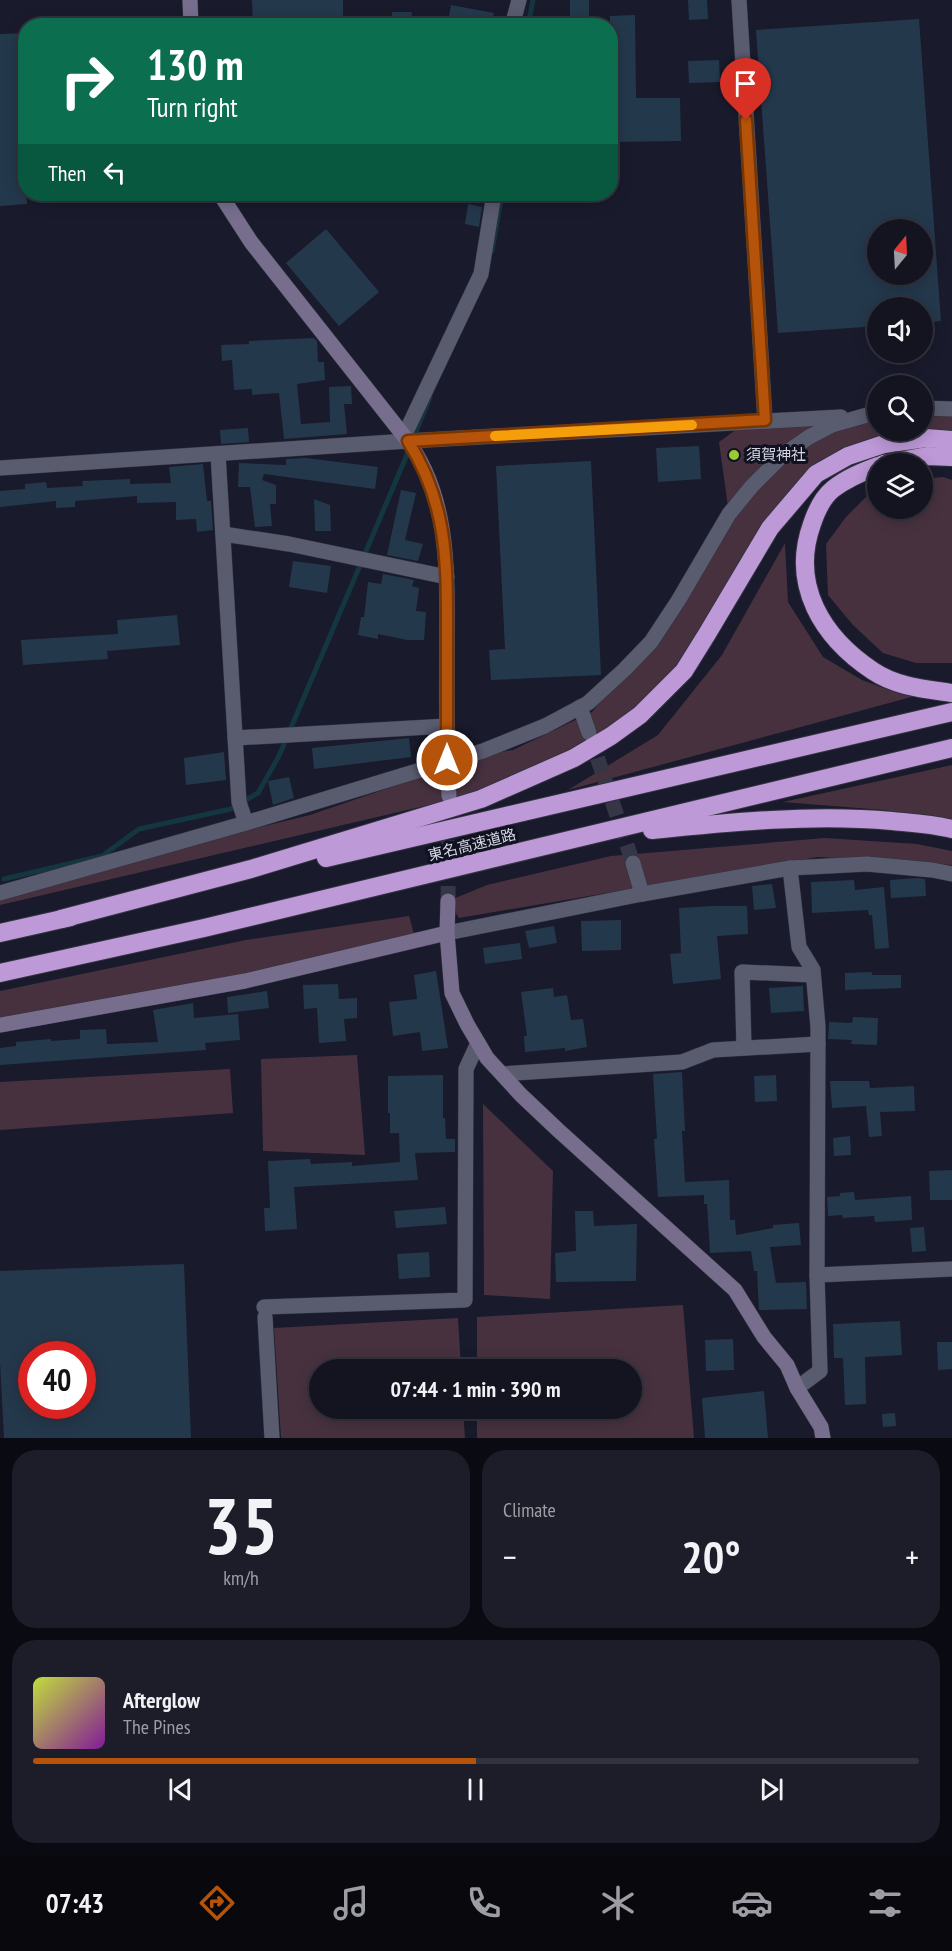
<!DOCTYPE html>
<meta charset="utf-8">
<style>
:root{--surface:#131420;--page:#1c1d29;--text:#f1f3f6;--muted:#9d9ea5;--line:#32333e;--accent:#b45309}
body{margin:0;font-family:"PT Sans Narrow","Noto Sans JP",sans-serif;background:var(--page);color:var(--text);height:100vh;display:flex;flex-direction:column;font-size:22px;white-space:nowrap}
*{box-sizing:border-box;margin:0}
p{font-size:20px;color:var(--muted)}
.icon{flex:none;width:33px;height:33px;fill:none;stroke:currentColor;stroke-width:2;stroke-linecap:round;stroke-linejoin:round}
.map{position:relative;height:1438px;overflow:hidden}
.panel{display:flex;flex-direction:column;gap:12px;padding:12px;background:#0a0b12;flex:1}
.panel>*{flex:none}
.guide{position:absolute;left:18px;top:18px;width:600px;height:183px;border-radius:24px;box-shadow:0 3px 15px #0003,0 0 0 2px var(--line);background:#0b6e4f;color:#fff;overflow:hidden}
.needle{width:39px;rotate:18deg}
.controls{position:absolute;left:867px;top:219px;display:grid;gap:12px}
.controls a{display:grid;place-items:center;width:66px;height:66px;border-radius:50%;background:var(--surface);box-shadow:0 3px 15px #0003,0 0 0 2px var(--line);font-size:30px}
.speed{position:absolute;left:18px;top:1341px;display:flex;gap:12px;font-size:30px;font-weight:700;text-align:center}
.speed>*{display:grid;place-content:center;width:78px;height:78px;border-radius:50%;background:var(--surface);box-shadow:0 3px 15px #0003,0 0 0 2px var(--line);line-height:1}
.speed .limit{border:9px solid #d22;background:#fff;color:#111}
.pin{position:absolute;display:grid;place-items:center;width:51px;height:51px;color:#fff;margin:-62px -26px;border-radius:50% 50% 50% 0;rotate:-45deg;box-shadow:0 0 6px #0007}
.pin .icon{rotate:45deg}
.me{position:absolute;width:66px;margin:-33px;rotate:0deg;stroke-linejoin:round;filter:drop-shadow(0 0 4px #0008)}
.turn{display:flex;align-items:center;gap:21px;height:126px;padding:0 30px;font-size:27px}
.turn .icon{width:78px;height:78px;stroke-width:2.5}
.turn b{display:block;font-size:42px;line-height:51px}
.then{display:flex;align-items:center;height:57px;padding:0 30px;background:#0003;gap:12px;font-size:22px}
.big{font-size:45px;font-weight:600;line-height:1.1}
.panel .card{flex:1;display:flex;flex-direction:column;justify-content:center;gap:9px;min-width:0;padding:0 21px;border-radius:24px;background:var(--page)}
.panel .dial{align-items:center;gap:0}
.dial b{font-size:78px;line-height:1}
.song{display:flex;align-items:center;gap:18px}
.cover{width:72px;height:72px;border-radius:9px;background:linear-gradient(135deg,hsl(70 70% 55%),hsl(290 70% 35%))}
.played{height:6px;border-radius:3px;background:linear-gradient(90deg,var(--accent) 50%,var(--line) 50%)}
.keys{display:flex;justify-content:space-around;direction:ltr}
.heat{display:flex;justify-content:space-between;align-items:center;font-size:33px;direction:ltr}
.panel .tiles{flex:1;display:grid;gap:12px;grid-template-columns:1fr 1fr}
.card:last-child{grid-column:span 2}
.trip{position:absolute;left:309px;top:1359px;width:333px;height:60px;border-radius:30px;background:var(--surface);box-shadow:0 3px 15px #0003,0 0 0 2px var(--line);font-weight:600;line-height:60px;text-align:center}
.dock{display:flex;height:96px;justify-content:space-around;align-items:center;background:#08080d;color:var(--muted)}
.dock .icon{width:42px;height:42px}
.dock .on{color:var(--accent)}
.dock b{font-size:27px;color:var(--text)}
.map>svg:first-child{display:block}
.green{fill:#47313f}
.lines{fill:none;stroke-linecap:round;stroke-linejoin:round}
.stream{stroke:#133640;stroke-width:5}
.building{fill:#24384c;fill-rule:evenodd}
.street-tunnel{stroke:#353646;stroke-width:15;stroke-dasharray:15 8;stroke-linecap:butt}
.secondary-tunnel{stroke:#353646;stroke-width:15;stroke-dasharray:15 8;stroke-linecap:butt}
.street-casing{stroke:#333341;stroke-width:16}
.secondary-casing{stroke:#333341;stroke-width:16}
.highway-casing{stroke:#333341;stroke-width:20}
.street{stroke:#595b6f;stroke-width:15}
.secondary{stroke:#776e8e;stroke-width:15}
.highway{stroke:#bd99d7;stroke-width:18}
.route-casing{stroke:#753606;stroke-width:15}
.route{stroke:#b45309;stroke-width:10}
.slow{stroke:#f59e0b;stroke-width:10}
.poi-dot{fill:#9bcb32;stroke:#101121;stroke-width:2}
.labels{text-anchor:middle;stroke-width:6;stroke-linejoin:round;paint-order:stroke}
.poi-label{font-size:15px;fill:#d5d6e2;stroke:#101121;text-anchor:start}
.street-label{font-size:15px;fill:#d5d6e2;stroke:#101121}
</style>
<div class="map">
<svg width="952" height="1438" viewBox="0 0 952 1438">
<rect width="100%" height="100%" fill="#191a2b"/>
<g class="green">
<polygon points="877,410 878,430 897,431 826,462 674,682 610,734 454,807 447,760 513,750 592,712 661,626 729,514 719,442 748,421"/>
<polygon points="922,411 952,414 952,434 923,430"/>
<polygon points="943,477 952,480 952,663 916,663 883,653 853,625 828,595 826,544 846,517 872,491 877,490 878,508 922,508 923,479"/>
<polygon points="785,543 788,602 823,657 862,680 895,692 915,696 568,790 658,735 722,655"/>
<polygon points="952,765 952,819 883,810 783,802"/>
<polygon points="441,770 446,801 0,905 0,890 310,815"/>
<polygon points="825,838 917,844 952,851 952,865 818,857 459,918 448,901 487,885 611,856"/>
<polygon points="409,916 414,934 213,981 0,1020 0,991 246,940"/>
<polygon points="357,1055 365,1155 263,1151 261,1059"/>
<polygon points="230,1069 233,1113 0,1130 0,1082"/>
<polygon points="483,1104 553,1171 550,1299 484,1295"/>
<polygon points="683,1305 694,1438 477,1438 477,1409 632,1408 632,1370 477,1369 477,1317"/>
<polygon points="458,1318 461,1369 320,1370 320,1408 463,1409 465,1438 281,1438 274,1328"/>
</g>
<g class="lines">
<g class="stream">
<polyline points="528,26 533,0"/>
<polyline points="492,251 502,194"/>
<polyline points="413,439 430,397"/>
<polyline points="4,879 102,856 139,829 231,809 258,793 279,756 409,450"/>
</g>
</g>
<g class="building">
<polygon points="252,0 343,0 343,19 253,23"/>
<rect x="570" y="0" width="19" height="25"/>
<polygon points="688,0 707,0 708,19 689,20"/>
<polygon points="451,5 494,13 491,26 447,26"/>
<polygon points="392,12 412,12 411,26 392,26"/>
<polygon points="635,15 636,98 680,98 681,141 610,142 610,16"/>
<path d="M919 19 941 321 922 323V308H878V326L778 333 756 30ZM878 230H922V274H878Z"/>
<polygon points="26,33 26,165 24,165 27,204 0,206 0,34"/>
<polygon points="719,60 720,82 689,83 688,61"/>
<polygon points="468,204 482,207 479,227 465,224"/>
<polygon points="326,229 379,292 339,326 286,263"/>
<polygon points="314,338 317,341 318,362 324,362 325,380 297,384 301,424 330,422 329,387 351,386 352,404 344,404 347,434 284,439 279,393 252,395 252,389 234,390 232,360 222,361 221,345 249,344 249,341"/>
<polygon points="248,428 249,442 221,444 220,430"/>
<polygon points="699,446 701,479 658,482 656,448"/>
<polygon points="306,458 378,467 375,489 264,474 262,480 276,485 276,504 270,504 272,526 255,527 250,487 238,487 239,463 286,465 286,459"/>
<polygon points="591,461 601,675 491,680 489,650 505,649 496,466"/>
<polygon points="203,464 207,501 211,501 213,530 197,532 196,519 176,520 176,502 137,503 137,496 75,501 75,507 56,508 56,501 0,507 0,491 25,489 25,484 46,482 47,488 83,486 82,481 130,479 130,484 171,483 169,467"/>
<polygon points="401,490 416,493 405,540 423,544 418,561 387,555"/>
<polygon points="314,499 330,505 331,531 315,531"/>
<polygon points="293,561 331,566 327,593 289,587"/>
<polygon points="383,574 414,580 412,586 419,588 416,611 426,612 424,640 407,640 378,634 378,639 358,635 361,617 364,617 368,582 381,584"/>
<polygon points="177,615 180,645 107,651 108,659 23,665 21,640 118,634 117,620"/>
<polygon points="409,738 411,757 314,769 312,748"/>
<polygon points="224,752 226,780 186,785 184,758"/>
<polygon points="289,777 294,798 273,805 268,781"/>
<polygon points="917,878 925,879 926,896 891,898 890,880"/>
<polygon points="854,880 855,890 884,887 889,948 875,949 872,915 869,915 868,910 812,913 811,882"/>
<polygon points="772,884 776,908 754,910 752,886"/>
<polygon points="713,906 747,906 748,934 717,936 721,979 673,984 670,954 681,953 679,908"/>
<polygon points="621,920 621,950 582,951 581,921"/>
<polygon points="554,926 557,943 529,948 525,931"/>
<polygon points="520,943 522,959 485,964 483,948"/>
<polygon points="436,971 448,1048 422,1051 420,1032 393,1036 389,1002 417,999 414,975"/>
<polygon points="872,972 872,975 901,975 901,988 845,990 845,973"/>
<polygon points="338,984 339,999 357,998 357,1018 344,1019 346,1041 319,1043 317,1008 304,1009 303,985"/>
<polygon points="803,986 804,1011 771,1013 769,988"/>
<polygon points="553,988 554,997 567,995 571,1020 583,1019 587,1047 565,1051 565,1048 525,1052 524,1036 527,1036 521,992"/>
<polygon points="267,991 269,1008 228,1013 227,997"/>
<polygon points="193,1003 194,1018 238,1014 240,1040 205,1043 206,1050 0,1065 0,1048 16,1046 16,1042 51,1039 51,1041 80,1039 80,1030 106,1029 107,1044 158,1042 153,1010"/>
<polygon points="853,1017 878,1018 877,1045 851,1044 852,1040 828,1039 829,1022 852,1023"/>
<polygon points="682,1072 685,1131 682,1131 685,1182 729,1180 730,1220 735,1220 736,1235 773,1228 773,1225 799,1223 801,1245 770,1247 776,1283 806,1282 807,1309 759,1310 757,1271 754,1271 751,1251 710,1253 707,1204 704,1204 704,1195 658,1197 654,1139 657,1139 653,1074"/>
<polygon points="443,1075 443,1118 445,1118 446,1139 455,1139 455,1152 415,1153 418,1180 294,1187 297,1229 265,1231 264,1208 270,1208 268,1161 310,1159 311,1164 352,1162 352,1166 400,1162 399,1133 390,1133 390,1113 388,1113 388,1076"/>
<polygon points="776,1075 777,1101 755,1102 754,1076"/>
<polygon points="830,1081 869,1081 870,1088 914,1086 915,1111 880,1112 882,1136 869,1137 866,1106 832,1108"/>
<polygon points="850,1136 851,1155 834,1156 833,1138"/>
<polygon points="952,1170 952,1200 930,1200 929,1171"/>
<polygon points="854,1192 855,1200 911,1196 912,1220 875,1222 874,1216 843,1218 842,1215 828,1216 827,1197 840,1196 840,1193"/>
<polygon points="445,1207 447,1224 396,1228 394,1211"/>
<polygon points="575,1211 593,1211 594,1226 637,1224 636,1281 556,1282 555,1253 576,1251"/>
<polygon points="924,1227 926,1251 912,1252 910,1228"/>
<polygon points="429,1252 430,1277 399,1279 397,1254"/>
<path d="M184 1264 191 1438H4L0 1362V1271ZM32 1354H82V1406H32Z"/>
<polygon points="900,1321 902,1355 865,1357 866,1404 845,1405 843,1358 834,1358 833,1324"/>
<polygon points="733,1339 734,1370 706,1371 705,1340"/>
<polygon points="937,1342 952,1342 952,1369 938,1370"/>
<polygon points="764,1391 768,1438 705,1438 702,1398"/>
<polygon points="895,1413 896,1426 883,1427 882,1414"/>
</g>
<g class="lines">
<polyline class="street-tunnel" points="590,736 633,863"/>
<polyline class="secondary-tunnel" points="448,901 449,820"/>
<g class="street-casing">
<g id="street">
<polyline points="739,0 765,420"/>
<polyline points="512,26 519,0"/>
<polyline points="922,408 952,409"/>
<polyline points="404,436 481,274 494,194"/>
<polyline points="218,454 239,802 246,823"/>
<polyline points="0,468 408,441 841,417"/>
<polyline points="223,534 289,544 447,577"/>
<polyline points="580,707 589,733"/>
<polyline points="235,738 447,726"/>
<polyline points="633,863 642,894"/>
<polyline points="790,868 799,947 813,970 818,1027 817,1275 820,1371 797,1388"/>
<polyline points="0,893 246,823 483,751 545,726 588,703 624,670 651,642 678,601 729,514 752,486 783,455 809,437 832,425 878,412"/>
<polyline points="447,933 642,894 790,868 867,864 932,870 952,874"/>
<polyline points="744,1048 742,972 813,975"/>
<polyline points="502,1074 682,1062 713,1050 818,1044"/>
<polyline points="817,1275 952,1269"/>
<polyline points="264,1307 465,1300 466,1069 478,1043"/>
<polyline points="265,1317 272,1438"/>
</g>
</g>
<g class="secondary-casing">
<g id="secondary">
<polyline points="190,0 191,26"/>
<path d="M220 194 251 242 404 436C451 496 447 574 447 646 447 696 446 746 449 796"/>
<polyline points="448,901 447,933 452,993 467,1024 487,1058 521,1095 558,1130 735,1290 764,1337 787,1365 797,1388 821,1427 823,1438"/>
<polyline points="0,1025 245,981 447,933"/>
</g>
</g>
<g class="highway-casing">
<g id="highway">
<polyline points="883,464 927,456 952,457"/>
<path d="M878 466C862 472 847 478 833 489 823 497 816 512 812 524 790 585 822 637 873 671 897 687 925 689 952 693"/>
<path d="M652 830C732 822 812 814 892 821 913 823 932 824 952 829"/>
<polyline points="326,858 952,712"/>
<polyline points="61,919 251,869 481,799 574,758 611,736 640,715 684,671 707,634 770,528 816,474 848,456 884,444 926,438 952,440"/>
<polyline points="0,933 71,917"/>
<polyline points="0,973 204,928 952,748"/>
</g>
</g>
<use href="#street" class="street"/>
<use href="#secondary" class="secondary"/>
<use href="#highway" class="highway"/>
</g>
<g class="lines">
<g class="route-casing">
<path id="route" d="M447 760C447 720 447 681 447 641 447 567 449 506 408 441L765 420 746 120"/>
</g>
<use href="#route" class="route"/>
<polyline class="slow" points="495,436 692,425"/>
</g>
<circle class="poi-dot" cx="734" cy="455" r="6"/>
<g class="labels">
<g class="poi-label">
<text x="746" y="460">須賀神社</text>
</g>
<g class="street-label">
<text transform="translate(472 845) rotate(-14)" y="5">東名高速道路</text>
</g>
</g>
</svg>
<div class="controls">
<a><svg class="needle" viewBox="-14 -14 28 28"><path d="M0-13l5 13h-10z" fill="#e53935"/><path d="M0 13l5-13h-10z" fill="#9d9ea5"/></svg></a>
<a><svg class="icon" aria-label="sound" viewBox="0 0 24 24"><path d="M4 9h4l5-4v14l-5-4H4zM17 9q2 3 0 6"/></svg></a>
<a><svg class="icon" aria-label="search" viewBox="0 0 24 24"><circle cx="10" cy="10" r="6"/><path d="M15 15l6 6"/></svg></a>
<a><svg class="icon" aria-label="layers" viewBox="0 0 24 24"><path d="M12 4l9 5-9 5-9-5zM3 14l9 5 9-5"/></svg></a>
</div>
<div class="speed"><div class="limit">40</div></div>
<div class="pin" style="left:746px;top:120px;background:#d93025"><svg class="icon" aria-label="arrive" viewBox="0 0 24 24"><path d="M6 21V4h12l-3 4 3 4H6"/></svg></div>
<svg class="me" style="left:447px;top:760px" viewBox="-20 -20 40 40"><circle r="17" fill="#b45309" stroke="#fff" stroke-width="3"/><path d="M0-11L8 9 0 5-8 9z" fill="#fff"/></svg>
<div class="trip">07:44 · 1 min · 390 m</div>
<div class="guide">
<div class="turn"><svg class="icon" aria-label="right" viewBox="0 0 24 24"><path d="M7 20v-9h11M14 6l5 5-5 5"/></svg><div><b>130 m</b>Turn right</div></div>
<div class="then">Then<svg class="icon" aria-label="left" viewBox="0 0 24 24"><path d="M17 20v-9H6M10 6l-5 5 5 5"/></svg></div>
</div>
</div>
<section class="panel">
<div class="tiles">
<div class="card dial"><b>35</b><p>km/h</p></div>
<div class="card"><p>Climate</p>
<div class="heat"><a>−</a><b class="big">20°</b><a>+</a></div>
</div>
<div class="card">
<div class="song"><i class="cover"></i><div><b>Afterglow</b><p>The Pines</p></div></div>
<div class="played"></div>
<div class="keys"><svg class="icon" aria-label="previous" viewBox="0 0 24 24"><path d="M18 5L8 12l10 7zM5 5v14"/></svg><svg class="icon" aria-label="pause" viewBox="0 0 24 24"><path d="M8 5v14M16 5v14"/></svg><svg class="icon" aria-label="next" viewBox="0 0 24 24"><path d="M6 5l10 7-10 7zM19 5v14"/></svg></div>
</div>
</div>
</section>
<nav class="dock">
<b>07:43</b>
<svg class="icon on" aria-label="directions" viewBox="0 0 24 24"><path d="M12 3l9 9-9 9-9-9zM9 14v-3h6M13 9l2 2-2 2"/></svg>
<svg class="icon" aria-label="music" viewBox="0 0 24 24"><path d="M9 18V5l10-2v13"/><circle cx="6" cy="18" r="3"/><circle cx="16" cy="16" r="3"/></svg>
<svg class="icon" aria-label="phone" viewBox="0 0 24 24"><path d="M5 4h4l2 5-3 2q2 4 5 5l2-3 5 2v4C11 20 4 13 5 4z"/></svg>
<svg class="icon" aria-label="climate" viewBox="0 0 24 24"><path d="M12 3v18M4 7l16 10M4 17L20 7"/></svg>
<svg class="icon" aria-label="car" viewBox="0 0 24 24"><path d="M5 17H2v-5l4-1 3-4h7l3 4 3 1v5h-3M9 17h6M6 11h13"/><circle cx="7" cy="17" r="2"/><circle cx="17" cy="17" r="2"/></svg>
<svg class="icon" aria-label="filters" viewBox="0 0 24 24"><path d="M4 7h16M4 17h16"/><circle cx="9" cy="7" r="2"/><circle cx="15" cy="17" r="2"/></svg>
</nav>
